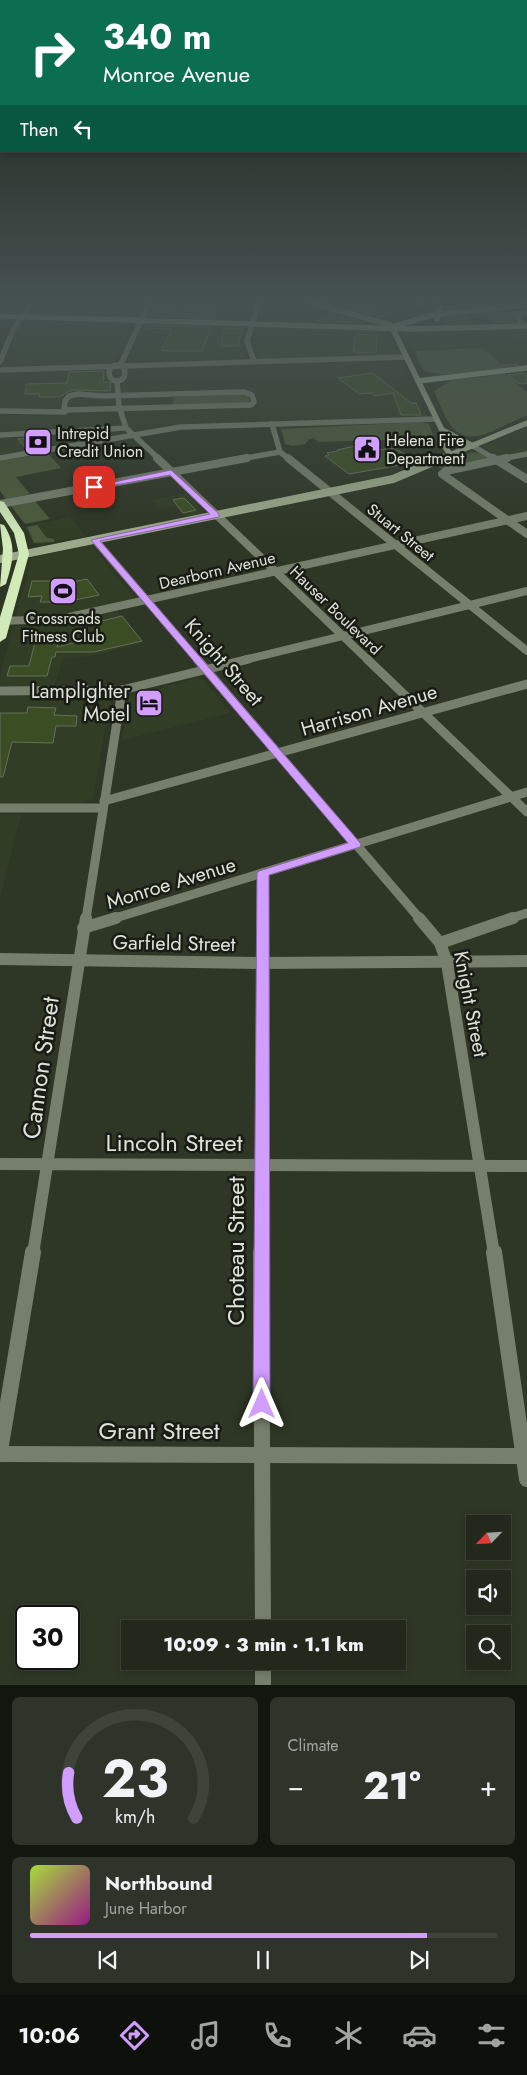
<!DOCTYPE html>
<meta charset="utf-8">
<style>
:root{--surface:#22281c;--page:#2e3429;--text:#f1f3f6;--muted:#a2a6a3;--line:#3f443b;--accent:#d19dfe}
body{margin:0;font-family:Jost,sans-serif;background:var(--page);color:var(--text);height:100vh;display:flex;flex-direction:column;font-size:19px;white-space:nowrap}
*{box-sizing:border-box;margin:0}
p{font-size:16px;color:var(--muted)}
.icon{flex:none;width:28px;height:28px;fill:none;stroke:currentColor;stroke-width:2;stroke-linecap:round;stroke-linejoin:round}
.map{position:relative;height:1685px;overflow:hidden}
.panel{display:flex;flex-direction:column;gap:12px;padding:12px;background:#13160f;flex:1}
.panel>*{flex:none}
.banner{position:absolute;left:0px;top:0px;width:528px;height:152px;box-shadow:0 2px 8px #0003,0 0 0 1px var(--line);background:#0b6e4f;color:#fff;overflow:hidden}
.needle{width:32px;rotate:245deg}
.fabs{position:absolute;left:466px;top:1515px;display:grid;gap:10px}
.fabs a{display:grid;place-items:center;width:45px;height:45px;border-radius:0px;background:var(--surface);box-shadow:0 2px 8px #0003,0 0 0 1px var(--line);font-size:25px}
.speed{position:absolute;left:15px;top:1605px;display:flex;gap:10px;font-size:25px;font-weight:700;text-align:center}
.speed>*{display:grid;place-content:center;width:65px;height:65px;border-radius:50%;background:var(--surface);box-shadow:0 2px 8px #0003,0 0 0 1px var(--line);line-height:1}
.speed .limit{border:2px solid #111;border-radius:8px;background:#fff;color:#111}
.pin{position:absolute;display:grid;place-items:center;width:42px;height:42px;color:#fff;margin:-21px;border-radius:10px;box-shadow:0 2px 8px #0006}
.me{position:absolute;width:55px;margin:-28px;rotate:0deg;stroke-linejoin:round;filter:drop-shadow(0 0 4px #0008)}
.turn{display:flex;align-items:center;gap:18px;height:105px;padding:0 20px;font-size:22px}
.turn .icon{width:65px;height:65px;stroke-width:2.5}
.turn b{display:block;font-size:35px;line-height:42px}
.then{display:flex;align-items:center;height:48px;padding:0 20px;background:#0003;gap:10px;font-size:19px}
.big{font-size:38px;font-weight:800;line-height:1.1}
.panel .widget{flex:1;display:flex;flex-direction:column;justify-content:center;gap:8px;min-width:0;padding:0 18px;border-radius:8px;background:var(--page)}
.panel .dial{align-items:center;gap:0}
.dial svg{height:130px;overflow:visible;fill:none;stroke:var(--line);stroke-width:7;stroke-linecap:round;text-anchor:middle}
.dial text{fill:var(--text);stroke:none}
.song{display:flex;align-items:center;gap:15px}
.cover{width:60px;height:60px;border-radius:8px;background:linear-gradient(135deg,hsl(80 70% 55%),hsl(310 70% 35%))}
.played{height:5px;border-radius:2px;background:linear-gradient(90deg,var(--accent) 85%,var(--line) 85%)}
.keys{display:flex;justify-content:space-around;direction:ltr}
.heat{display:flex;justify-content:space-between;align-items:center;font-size:28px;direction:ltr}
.panel .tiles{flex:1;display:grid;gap:12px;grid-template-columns:1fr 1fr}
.widget:last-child{grid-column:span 2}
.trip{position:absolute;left:121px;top:1620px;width:285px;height:50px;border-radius:0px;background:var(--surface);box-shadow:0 2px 8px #0003,0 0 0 1px var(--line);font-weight:800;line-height:50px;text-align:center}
.menu{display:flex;height:80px;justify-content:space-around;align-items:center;background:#0e100b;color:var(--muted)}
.menu .icon{width:35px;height:35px}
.menu .current{color:var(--accent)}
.menu b{font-size:22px;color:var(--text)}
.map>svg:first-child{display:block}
.built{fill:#323d25}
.green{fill:#4b5a3a}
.building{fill:#3b4e23;stroke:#666f5c}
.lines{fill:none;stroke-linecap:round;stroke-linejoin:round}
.street-far4{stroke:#767f6c;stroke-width:5.5}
.street-far3{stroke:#767f6c;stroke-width:8}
.street-far2{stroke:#767f6c;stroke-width:9}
.street-far1{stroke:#767f6c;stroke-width:12}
.street{stroke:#767f6c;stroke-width:16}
.secondary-far1{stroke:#9baa8b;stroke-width:5.5}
.secondary{stroke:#9baa8b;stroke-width:8}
.highway{fill:#d2e9b8;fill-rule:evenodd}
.route{fill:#d19dfe;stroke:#8866a5}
.labels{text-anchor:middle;stroke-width:5;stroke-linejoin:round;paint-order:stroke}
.far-poi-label{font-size:16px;fill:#dde3d8;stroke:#191c15;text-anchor:start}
.far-street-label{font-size:16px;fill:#dde3d8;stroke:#191c15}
.street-label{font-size:20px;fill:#dde3d8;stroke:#191c15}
.poi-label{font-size:20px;fill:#dde3d8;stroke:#191c15;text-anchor:end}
.near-street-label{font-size:24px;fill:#dde3d8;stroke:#191c15}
</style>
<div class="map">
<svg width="527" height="1685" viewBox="0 0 527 1685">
<rect width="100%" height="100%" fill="#2e3625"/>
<g class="built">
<polygon points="0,303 27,303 19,313 15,314 0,314"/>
<polygon points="263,303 301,303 377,322 379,325 261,322 258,321"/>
<polygon points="323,303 365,303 414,316 390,319"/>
<polygon points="35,304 143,306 138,317 135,318 28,314"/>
<polygon points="151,307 253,310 249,320 246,321 145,317"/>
<polygon points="509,310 518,324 442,326 440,323 440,316"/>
<polygon points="27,319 133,323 113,364 1,368 21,323"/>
<polygon points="144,323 246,326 241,342 246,359 127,362"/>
<polygon points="257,327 387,331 397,355 258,359 252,343"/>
<polygon points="523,329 527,333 527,342 412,350 403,332"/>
<polygon points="527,344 527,366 521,366 517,363 501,364 482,348"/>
<polygon points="399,361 427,416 171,425 142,431 117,427 0,433 0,372"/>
<polygon points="527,427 527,451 502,456 496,455 483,447"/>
<polygon points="114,431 124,433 0,456 0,439"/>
<polygon points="186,493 205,513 186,517 174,506 160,508 152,500"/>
<polygon points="70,517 85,536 37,545 32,542 25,527"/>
<polygon points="91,545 134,597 133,599 53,617 16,616 32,558"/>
<polygon points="117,611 144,643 92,656 63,659 54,687 0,686 0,675 13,626 52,626"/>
<polygon points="197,678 204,680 230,713 122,740 129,696"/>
<polygon points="0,696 109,697 110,700 93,799 78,804 0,804"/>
<polygon points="0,815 21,815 0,898"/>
</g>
<g class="green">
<polygon points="480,348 487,351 501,364 517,363 520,366 445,375 424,371 414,351"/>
<path d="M506 374 527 392V416C506 421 474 450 454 429 445 420 440 403 434 391L452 380Z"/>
<polygon points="245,395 248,396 250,403 174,407 173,397"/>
<polygon points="421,422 429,424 433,435 404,439 318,442 314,438 309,439 305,444 292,446 285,444 281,429"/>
<polygon points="472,452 481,453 490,459 442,469 438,467"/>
<polygon points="48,453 61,468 16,477 30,494 6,499 0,491 0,461"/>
<polygon points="35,501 50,519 25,524 11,506"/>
<polygon points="37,525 47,538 54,539 54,542 34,543 27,527"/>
</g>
<g class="building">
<polygon points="355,305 372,309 387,313 380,317 348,308"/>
<polygon points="190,309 217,310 214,318 150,316 153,310 189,311"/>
<polygon points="334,314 366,323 317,321"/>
<polygon points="487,314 509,314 515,322 495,322"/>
<polygon points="464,316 471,323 447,323 447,318"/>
<polygon points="145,325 211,327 202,351 168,351 161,350 172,329 144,328"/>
<polygon points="223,328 243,328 238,346 221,346"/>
<polygon points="356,334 377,335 376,353 353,352"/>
<polygon points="104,371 103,382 111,382 110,391 72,390 59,397 39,397 39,394 25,394 27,384 67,383 69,372"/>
<polygon points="373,373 411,403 416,403 421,415 401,415 393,393 375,396 371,393 359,394 338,378"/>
<polygon points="524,373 527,376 527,383 520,384 508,375"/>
<polygon points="43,437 48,443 26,448 18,439"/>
<polygon points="369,443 378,450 394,448 418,462 349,474 325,456 329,455 327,453 338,451 337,450"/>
<polygon points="182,498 185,499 196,510 183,513 173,500"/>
<polygon points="87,579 99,595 65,602 40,602 42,596 28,597 32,581 50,581 53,586"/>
<polygon points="122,616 142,641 94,652 56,652 55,657 52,657 47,676 7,676 10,666 29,666 34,646 38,639 59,639 57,647 103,636 93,623"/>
<polygon points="28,707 56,708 54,715 77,716 76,726 56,726 53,743 12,742 3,777 0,777 0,713 27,713"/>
</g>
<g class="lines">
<g class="street-far4">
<polyline points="414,303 421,304"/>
<polyline points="525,326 515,314 527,312"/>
<polyline points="254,361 247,341 259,303"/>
<polyline points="0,362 13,330 31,303"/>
<circle cx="117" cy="373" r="8"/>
<polyline points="120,366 149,303"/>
<polyline points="0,370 406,357"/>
<polyline points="117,381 119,406 126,428 159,459"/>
<polygon points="244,392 252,395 254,402 251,405 64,410 65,401 69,396 78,394 103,396"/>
<polyline points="0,411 65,412"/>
<polyline points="272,424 280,452 289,459"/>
<polyline points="0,435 126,428"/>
<polyline points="473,446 495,459"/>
<polyline points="0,458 181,427 436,419"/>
<polyline points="240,459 280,452"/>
<polyline points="501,459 527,454"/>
</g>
<g class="street-far3">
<polyline points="157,458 368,660"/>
<polyline points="288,458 527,651"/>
<polyline points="493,458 527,479"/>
<polyline points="507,458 446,471 442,474 527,534"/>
<polyline points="0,504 247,458"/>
<polyline points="95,540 198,660"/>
<polyline points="0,621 60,619 527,516"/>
<polyline points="244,660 527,591"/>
</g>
<g class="street-far2">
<polyline points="197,659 420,919"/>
<polyline points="367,659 527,812"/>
<polyline points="0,691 122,690 249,659"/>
<polyline points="104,801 527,684"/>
<polyline points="0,808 103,808"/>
<polyline points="86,919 122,690"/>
<polyline points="112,919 527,792"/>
<polyline points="263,919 263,873"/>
<polyline points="509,919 527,913"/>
</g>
<g class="street-far1">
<polyline points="419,918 440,943 447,963 494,1254"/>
<polyline points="83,928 116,918"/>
<polyline points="440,943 513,918"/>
<polyline points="0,959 264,963 527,961"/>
<polyline points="0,1164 527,1166"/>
<polyline points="33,1254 86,918"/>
<polyline points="261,1254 263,918"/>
</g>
<g class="street">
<polyline points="261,1252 263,1629"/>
<polyline points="494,1252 527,1479"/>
<polyline points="0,1451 33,1252"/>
<polyline points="0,1454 527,1456"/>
<polyline points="263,1661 263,1685"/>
</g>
<g class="secondary-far1">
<polyline points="312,303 391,325 442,430 473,446"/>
<polyline points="0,316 410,329 527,326"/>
<polyline points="437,319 439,303"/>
<polyline points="395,326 432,315 527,305"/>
<polyline points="418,381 527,368"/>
<polyline points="442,430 444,445 451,456"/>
<polyline points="440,459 527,423"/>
</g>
<polyline class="secondary" points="0,559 393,479 443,458"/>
<g class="highway">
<polygon points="0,501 4,502 24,533 29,554 6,638 0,642 0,617 19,554 14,533 0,512"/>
<path d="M0 524 4 525C17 545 13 562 6 584L0 587 3 549Z"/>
</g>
</g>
<linearGradient id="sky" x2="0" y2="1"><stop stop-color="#191e14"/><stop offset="0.56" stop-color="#465251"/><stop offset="1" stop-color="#465251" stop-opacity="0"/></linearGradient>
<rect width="527" height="539" fill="url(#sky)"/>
<polygon class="route" points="171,470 219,514 219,517 100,541 361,844 360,847 269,875 270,1404 268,1409 262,1412 256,1409 253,1404 257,873 259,871 348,843 91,540 210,514 170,475 94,489 90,487"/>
<defs>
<g id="bank-square" transform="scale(1.4375)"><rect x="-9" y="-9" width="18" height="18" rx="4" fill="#d19dfe" stroke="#191c15"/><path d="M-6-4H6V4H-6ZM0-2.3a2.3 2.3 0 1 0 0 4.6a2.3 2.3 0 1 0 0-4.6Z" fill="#111"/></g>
<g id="civic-square" transform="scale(1.4375)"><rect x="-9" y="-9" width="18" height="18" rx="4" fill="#d19dfe" stroke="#191c15"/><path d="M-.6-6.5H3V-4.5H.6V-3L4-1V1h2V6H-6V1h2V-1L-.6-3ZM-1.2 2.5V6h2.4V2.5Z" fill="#111"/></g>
<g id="stadium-square" transform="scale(1.4375)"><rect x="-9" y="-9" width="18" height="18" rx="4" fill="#d19dfe" stroke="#191c15"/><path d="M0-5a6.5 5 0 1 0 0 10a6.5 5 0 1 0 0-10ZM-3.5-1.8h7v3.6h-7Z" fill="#111"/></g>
<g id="hotel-square" transform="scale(1.4375)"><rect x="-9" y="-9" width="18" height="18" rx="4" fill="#d19dfe" stroke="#191c15"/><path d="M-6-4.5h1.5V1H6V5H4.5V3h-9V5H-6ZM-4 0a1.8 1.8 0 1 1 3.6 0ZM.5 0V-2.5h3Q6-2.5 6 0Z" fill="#111"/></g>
</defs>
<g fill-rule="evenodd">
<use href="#bank-square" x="38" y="442"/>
<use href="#civic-square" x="367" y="449"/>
<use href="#stadium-square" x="63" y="591"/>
<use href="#hotel-square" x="149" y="703"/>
</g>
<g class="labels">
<g class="far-poi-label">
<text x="57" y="439">Intrepid<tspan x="57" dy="18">Credit Union</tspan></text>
<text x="386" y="446">Helena Fire<tspan x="386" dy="18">Department</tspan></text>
<text x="63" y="624" text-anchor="middle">Crossroads<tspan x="63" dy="18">Fitness Club</tspan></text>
</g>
<g class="far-street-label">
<text transform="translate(401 532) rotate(39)" y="6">Stuart Street</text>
<text transform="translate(217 570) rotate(-13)" y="6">Dearborn Avenue</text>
<text transform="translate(336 610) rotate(44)" y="6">Hauser Boulevard</text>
</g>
<g class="street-label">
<text transform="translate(224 662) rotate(49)" y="7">Knight Street</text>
<text transform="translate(369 710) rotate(-16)" y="7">Harrison Avenue</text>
<text transform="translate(171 883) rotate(-17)" y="7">Monroe Avenue</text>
<text transform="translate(174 943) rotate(1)" y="7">Garfield Street</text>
<text transform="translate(471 1004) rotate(79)" y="7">Knight Street</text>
</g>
<g class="poi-label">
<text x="130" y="698">Lamplighter<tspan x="130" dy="23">Motel</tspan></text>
</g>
<g class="near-street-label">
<text transform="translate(41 1068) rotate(-82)" y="8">Cannon Street</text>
<text x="174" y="1151">Lincoln Street</text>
<text transform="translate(236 1251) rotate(-90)" y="8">Choteau Street</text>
<text x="159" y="1439">Grant Street</text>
</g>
</g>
</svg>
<div class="fabs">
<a><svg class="needle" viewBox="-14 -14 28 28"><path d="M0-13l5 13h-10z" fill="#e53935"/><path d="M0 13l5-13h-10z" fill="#a2a6a3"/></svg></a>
<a><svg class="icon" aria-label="sound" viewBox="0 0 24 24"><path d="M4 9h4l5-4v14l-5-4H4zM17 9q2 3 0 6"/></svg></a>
<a><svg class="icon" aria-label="search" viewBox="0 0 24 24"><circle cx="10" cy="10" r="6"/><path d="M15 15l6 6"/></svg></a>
</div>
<div class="speed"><div class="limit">30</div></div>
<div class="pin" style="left:94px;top:487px;background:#d93025"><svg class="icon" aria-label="arrive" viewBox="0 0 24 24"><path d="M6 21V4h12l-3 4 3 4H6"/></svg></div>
<svg class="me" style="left:262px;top:1404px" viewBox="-20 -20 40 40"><path d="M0-17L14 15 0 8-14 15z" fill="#d19dfe" stroke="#fff" stroke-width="4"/></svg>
<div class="trip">10:09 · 3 min · 1.1 km</div>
<div class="banner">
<div class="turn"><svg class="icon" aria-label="right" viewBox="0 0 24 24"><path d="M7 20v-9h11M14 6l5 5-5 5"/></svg><div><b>340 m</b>Monroe Avenue</div></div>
<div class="then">Then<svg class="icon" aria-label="left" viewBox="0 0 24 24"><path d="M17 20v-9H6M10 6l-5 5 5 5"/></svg></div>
</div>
</div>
<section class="panel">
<div class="tiles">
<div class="widget dial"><svg viewBox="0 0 100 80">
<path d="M14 69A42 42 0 1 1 86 69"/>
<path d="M14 69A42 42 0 0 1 9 41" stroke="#d19dfe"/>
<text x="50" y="56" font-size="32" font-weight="700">23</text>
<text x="50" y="72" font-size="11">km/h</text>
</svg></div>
<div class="widget"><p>Climate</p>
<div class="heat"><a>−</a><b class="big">21°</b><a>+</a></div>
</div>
<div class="widget">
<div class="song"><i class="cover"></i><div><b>Northbound</b><p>June Harbor</p></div></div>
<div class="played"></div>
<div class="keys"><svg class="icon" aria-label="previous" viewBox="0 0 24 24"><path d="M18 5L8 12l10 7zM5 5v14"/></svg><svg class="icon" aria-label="pause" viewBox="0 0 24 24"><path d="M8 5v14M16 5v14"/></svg><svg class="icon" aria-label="next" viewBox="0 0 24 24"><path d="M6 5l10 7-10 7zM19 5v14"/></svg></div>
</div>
</div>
</section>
<nav class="menu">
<b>10:06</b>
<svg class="icon current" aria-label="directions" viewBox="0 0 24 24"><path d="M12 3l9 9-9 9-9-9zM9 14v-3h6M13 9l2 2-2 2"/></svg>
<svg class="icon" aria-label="music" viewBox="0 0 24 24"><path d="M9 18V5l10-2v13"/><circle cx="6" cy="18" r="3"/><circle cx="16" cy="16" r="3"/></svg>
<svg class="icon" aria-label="phone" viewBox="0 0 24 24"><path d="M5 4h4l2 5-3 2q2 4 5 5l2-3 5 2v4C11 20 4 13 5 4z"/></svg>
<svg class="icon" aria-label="climate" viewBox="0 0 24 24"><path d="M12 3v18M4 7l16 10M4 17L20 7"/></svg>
<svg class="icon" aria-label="car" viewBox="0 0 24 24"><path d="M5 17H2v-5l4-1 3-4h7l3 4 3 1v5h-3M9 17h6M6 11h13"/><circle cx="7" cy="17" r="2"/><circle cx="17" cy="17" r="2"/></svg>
<svg class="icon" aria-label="filters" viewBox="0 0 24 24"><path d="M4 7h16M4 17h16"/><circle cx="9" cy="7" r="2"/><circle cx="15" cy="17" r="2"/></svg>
</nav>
